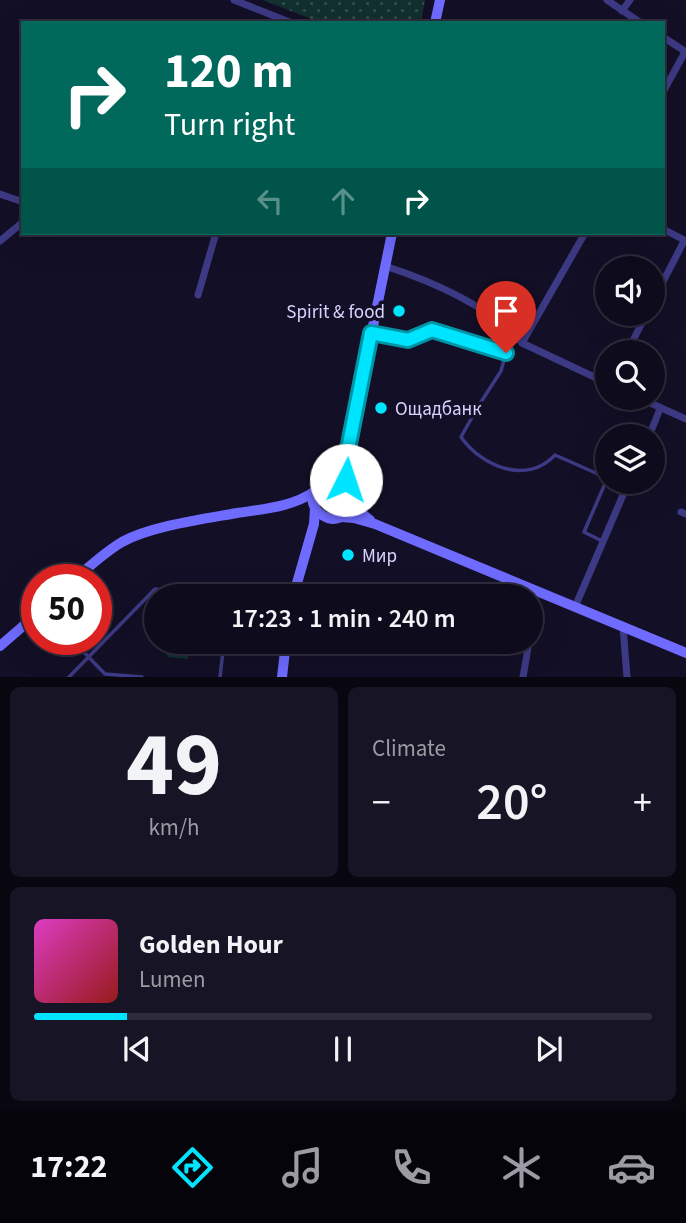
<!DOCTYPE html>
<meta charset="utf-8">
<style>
:root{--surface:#0e0b1c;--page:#171425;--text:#f1f3f6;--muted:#9b9ba3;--line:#2e2b3b;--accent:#00e5ff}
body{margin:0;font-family:"Source Sans 3",sans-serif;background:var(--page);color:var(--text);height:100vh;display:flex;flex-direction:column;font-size:26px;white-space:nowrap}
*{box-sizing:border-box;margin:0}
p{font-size:23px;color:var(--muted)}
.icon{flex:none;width:38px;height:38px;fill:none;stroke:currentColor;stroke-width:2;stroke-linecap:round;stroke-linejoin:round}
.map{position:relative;height:677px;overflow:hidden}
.details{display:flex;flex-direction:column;gap:10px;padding:10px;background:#08060f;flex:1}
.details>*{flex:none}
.hud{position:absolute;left:21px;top:21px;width:644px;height:214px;border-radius:0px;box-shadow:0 7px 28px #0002,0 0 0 2px var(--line);background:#00695c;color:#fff;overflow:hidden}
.controls{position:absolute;left:595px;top:256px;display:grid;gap:14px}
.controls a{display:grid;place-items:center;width:70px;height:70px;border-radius:50%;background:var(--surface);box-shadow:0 7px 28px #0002,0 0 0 2px var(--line);font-size:35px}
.speed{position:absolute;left:21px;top:564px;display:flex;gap:14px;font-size:35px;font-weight:700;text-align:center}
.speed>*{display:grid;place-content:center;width:91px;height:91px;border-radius:50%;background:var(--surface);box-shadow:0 7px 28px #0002,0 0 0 2px var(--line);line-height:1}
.speed .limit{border:10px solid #d22;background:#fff;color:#111}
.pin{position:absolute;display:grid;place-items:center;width:60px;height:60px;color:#fff;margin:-72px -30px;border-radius:50% 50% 50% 0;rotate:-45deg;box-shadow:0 0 7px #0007}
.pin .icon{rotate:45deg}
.me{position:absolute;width:77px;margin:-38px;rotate:4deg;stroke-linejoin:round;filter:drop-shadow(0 0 5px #0008)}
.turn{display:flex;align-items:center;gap:24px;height:147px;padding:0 28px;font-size:32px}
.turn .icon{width:91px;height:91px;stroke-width:2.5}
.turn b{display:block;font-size:49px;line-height:60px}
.lanes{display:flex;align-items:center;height:66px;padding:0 28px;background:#0003;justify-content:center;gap:35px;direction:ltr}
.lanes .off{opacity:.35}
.big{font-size:52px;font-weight:600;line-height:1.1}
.details .card{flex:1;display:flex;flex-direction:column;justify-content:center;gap:10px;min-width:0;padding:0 24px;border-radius:10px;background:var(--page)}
.details .dial{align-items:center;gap:0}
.dial b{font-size:91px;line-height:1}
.song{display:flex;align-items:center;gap:21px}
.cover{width:84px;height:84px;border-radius:10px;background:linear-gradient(135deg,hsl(310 70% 55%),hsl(0 70% 35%))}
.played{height:7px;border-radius:4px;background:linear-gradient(90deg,var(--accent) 15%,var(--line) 15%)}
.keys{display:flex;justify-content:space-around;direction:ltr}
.heat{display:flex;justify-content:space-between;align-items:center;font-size:38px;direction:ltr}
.details .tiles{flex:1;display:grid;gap:10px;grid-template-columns:1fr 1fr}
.card:last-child{grid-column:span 2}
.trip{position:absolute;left:144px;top:584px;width:399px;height:70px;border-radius:35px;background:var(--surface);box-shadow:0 7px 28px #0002,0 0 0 2px var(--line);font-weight:600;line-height:70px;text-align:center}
.dock{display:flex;height:112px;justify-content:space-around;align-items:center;background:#06040b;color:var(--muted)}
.dock .icon{width:49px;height:49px}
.dock .active{color:var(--accent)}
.dock b{font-size:32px;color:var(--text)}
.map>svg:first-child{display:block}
.park{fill:url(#park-dots)}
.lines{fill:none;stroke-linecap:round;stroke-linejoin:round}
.lane{stroke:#3d3a85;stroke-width:3.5}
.street{stroke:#3d3a85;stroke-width:7}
.secondary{stroke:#6f6bff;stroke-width:10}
.route-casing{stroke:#0095a6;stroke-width:18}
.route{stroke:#00e5ff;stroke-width:12}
.poi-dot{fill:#00e5ff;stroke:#130f26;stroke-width:2.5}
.labels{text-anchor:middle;stroke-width:7;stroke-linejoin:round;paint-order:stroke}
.poi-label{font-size:19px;fill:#d9d4ff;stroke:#130f26;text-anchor:start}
</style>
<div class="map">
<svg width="686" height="677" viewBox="0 0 686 677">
<defs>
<pattern id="park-dots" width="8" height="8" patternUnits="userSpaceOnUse" patternTransform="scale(1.75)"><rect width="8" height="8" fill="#12302f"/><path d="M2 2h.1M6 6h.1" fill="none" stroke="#344d4e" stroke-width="1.8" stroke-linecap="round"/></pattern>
</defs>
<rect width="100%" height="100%" fill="#130f26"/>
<g class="park">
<polygon points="263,0 425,0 421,23 321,23"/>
<polygon points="168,642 190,642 188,659 167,657"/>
</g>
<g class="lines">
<g class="lane">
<path d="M511 334 501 371 479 405 461 437C482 467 527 485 555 455L607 478"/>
<polyline points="602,541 584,532 607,479"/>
<polyline points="71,639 105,674 142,677"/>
<polyline points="69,677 155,589 219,597"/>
<polyline points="220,677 224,642"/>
</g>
<g class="street">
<polyline points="234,0 292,23"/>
<polyline points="607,0 641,23"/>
<polyline points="622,11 630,0"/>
<polyline points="663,37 686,52"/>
<polyline points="663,92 685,52"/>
<polyline points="0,194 23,202"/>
<polyline points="663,229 686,241"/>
<polyline points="0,241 23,222"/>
<path d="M385 266C431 281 489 306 522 343L607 383"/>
<polyline points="198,295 216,233"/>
<polyline points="653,301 684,241"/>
<polyline points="371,333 408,340 432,330 506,353"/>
<polyline points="522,343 585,233"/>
<polyline points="627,352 647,313"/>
<polyline points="637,397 686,419"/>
<polyline points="649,436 660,409"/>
<polyline points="681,512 686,514"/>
<polyline points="575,607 629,481"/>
<polyline points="530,626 534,590"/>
<polyline points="623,627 627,677"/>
<polyline points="523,677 529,642"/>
</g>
<g class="secondary">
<polyline points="435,23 440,0"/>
<polyline points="348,489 346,473 348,449 392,233"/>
<path d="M351 501C343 540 294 506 320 485 329 478 343 480 349 490 354 498 348 491 351 500 354 508 364 515 370 520"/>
<polyline points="341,517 354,518 375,524 686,653"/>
<path d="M75 579C90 566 105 552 122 542 151 526 204 519 237 513 263 509 293 507 315 491"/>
<polyline points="293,597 314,524 315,508"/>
<polyline points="0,646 37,614"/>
<polyline points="282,677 286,642"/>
</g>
</g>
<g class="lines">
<g class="route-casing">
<polyline id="route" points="346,480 346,467 348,449 371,333 408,340 432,330 506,353"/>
</g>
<use href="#route" class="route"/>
</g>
<g class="poi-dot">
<circle cx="399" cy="311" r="7"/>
<circle cx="381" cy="408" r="7"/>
<circle cx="348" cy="555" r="7"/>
</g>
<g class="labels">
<g class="poi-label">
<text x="385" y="318" text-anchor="end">Spirit &amp; food</text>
<text x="395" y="415">Ощадбанк</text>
<text x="362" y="562">Мир</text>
</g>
</g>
</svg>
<div class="controls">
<a><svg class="icon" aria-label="sound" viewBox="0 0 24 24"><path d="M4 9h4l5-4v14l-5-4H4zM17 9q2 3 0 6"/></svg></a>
<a><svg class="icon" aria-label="search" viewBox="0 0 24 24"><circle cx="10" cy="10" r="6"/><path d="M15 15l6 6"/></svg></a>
<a><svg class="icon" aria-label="layers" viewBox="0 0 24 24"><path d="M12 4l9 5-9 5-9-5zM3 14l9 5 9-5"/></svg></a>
</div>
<div class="speed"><div class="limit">50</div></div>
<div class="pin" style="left:506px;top:353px;background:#d93025"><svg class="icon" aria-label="arrive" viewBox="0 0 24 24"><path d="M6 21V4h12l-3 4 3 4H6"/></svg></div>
<svg class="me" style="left:346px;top:480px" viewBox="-20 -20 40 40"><circle r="19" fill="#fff"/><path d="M0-13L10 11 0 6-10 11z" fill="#00e5ff"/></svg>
<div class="trip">17:23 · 1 min · 240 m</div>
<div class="hud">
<div class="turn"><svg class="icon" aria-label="right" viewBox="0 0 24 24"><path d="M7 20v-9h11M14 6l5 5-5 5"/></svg><div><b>120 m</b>Turn right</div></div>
<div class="lanes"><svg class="icon off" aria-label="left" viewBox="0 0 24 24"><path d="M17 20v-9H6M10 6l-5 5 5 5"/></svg><svg class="icon off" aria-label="ahead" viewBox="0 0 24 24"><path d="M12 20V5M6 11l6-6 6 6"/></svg><svg class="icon" aria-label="right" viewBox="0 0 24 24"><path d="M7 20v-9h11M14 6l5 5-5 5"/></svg></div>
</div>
</div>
<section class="details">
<div class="tiles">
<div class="card dial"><b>49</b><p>km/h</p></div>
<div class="card"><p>Climate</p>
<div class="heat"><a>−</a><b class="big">20°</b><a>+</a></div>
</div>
<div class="card">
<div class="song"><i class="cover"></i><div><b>Golden Hour</b><p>Lumen</p></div></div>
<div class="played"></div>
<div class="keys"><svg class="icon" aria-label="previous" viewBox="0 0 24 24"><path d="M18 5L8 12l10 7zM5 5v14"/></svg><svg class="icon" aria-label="pause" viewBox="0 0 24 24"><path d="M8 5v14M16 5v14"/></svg><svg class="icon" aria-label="next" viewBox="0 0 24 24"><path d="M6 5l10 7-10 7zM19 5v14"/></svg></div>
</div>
</div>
</section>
<nav class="dock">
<b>17:22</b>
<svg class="icon active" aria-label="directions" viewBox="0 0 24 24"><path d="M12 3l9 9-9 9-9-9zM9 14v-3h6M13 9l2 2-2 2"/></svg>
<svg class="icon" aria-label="music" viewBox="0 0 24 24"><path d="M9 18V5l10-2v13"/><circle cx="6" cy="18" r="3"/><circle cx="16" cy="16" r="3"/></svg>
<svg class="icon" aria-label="phone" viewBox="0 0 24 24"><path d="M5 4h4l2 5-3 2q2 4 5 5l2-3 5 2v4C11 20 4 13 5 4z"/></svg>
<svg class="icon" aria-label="climate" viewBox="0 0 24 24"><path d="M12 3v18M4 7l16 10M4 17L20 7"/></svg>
<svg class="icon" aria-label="car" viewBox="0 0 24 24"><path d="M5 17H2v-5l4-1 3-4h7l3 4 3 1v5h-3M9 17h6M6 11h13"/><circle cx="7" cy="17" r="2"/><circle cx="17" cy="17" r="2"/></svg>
</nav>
